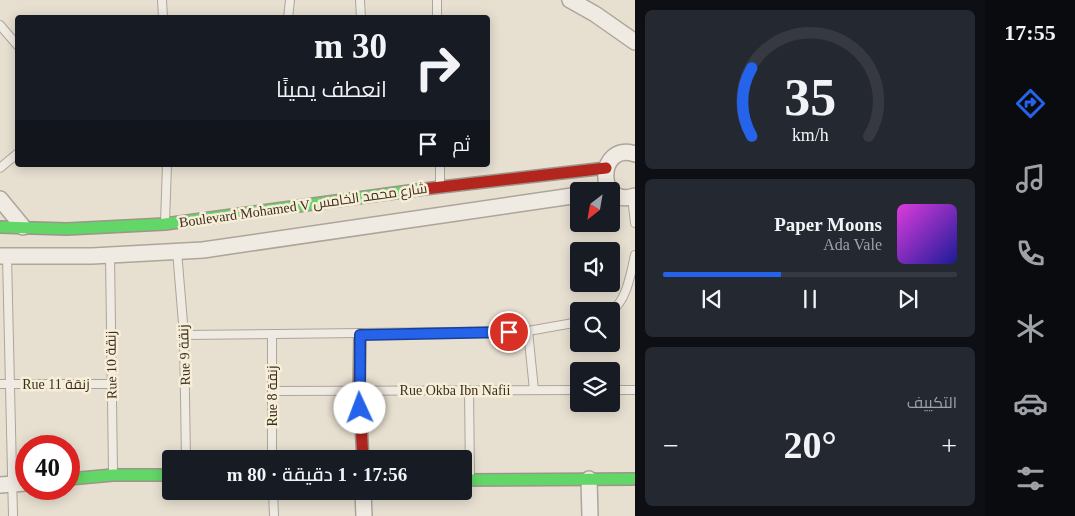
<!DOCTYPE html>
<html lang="ar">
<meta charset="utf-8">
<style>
:root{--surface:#171b24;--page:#242831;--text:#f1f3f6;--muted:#9ea1a6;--line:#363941;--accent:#2563eb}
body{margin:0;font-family:"Times New Roman",Cairo,serif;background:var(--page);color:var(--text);direction:rtl;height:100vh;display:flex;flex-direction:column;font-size:19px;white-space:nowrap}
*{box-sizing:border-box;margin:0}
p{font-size:16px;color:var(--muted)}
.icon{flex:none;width:28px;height:28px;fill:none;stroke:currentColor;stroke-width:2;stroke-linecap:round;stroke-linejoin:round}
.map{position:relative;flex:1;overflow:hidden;direction:ltr}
.panel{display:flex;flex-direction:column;gap:10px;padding:10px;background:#0d0f14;width:350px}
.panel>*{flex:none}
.hud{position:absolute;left:15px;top:15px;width:475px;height:152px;border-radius:5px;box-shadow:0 2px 12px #0003;direction:rtl;background:#171b24;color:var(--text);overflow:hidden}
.needle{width:32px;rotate:211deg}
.buttons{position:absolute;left:570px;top:182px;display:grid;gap:10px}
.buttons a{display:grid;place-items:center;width:50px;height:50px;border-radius:5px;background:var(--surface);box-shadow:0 2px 12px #0003;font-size:25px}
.speed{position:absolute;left:15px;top:435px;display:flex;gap:10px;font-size:25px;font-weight:700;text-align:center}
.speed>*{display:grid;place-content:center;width:65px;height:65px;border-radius:50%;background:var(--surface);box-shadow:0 2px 12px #0003;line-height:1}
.speed .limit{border:8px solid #d22;background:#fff;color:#111}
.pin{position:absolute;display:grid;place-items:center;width:42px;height:42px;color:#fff;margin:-21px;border:2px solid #fff;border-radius:50%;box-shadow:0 1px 5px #0007}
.me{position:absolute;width:55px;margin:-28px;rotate:358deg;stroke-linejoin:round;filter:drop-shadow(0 0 4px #0008)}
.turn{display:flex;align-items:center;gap:18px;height:105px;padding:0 20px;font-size:22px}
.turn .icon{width:65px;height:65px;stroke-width:2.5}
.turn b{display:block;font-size:35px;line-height:42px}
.then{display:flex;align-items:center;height:48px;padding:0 20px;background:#0003;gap:10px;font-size:19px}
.big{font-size:38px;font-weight:600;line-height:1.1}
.panel .tile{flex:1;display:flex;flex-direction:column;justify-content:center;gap:8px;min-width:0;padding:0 18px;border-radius:8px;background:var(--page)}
.panel .dial{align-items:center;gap:0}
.dial svg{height:130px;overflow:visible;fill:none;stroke:var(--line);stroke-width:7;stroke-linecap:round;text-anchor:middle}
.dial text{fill:var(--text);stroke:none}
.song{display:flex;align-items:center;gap:15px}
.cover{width:60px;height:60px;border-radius:8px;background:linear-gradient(135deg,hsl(300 70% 55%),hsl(240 70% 35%))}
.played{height:5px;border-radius:2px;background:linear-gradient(90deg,var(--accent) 40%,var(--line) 40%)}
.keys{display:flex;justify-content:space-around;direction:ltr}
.heat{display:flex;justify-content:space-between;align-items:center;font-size:28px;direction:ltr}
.trip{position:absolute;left:162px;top:450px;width:310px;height:50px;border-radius:5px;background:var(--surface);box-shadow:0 2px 12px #0003;font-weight:600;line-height:50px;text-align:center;direction:rtl}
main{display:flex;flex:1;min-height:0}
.tab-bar{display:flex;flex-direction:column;width:90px;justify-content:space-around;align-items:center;background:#090b0e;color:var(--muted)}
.tab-bar .icon{width:35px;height:35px}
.tab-bar .selected{color:var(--accent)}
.tab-bar b{font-size:22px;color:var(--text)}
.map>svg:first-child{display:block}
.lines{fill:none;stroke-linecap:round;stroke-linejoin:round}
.lane-casing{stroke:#ada599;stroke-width:10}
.street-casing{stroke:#ada599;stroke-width:18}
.fast-casing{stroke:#9c958a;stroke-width:14}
.jam-casing{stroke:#9c958a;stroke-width:14}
.lane{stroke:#efebe3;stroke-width:8}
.street{stroke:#efebe3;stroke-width:15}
.fast{stroke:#63d668;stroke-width:11}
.jam{stroke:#b3261e;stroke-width:11}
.route-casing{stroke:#184099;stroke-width:12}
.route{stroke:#2563eb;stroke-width:9}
.labels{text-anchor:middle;stroke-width:5;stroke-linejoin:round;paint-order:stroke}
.street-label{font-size:14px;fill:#3d2e20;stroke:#f7eed8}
</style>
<main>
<nav class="tab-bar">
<b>17:55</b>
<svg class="icon selected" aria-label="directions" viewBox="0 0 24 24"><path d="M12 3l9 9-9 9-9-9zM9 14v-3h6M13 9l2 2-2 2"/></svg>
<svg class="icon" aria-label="music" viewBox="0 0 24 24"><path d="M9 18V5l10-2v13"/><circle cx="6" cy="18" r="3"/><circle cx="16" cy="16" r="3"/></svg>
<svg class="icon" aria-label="phone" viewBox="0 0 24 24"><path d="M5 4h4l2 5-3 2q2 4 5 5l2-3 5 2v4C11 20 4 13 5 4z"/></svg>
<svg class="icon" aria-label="climate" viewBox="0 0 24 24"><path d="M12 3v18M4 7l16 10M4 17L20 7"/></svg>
<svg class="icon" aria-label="car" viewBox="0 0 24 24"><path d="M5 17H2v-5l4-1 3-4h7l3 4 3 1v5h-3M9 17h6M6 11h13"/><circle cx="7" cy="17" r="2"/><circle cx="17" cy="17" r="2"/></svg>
<svg class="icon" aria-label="filters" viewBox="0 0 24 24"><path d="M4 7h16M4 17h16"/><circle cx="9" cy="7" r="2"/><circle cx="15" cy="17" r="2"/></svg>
</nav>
<section class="panel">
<div class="tile dial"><svg viewBox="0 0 100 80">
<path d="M14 69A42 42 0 1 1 86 69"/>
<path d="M14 69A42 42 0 0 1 14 27" stroke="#2563eb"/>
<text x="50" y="56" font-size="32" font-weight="700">35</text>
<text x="50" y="72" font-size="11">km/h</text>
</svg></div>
<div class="tile">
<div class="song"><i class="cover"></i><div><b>Paper Moons</b><p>Ada Vale</p></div></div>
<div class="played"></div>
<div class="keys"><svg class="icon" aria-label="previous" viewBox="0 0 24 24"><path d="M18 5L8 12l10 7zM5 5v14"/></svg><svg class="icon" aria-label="pause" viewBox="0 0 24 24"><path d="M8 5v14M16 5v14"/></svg><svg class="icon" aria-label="next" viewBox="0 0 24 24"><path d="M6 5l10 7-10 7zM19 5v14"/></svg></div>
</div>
<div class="tile"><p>التكييف</p>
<div class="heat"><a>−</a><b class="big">20°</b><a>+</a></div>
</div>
</section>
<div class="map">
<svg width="635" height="516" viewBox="0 0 635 516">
<rect width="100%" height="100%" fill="#e7e0d1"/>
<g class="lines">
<g class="lane-casing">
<g id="lane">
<polyline points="162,0 163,18"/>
<polyline points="360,0 361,18"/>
<polyline points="437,0 437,18"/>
<polyline points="288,18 290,0"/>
<polyline points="0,25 18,46"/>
<polyline points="440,165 440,185"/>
<polyline points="0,168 18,153"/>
<polyline points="632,198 635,223"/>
<polyline points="165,222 167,165"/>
<polyline points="177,251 184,335 186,459"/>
<polyline points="110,255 113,473"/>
<polyline points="7,256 13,516"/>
<path d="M611 311C627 301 631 272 635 255"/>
<polyline points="528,331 534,390"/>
<polyline points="272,334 272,459"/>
<polyline points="184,335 528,331 579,322"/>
<polyline points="0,384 112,384"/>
<polyline points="469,390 470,478"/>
<polyline points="611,390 635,390"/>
<polyline points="272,391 579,390"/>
<polyline points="273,491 274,516"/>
</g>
</g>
<g class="street-casing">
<g id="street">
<polyline points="570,0 595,14 635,42"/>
<path d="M635 154C597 141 595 209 635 196"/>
<polyline points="0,199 23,227"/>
<polyline points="0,256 92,256 203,250 579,195"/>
<polyline points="589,479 590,516"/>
<polyline points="0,485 26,483"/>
<polyline points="363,491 364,516"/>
</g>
</g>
<g class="fast-casing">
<g id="fast">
<polyline points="0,227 67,229 165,224 424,189"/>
<polyline points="69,479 113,475 171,475"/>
<polyline points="464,480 635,479"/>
</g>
</g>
<g class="jam-casing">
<g id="jam">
<polyline points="424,189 606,168"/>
<polyline points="360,335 359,390 363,459"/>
</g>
</g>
<use href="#lane" class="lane"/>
<use href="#street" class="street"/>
<use href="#fast" class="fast"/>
<use href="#jam" class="jam"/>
</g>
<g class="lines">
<g class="route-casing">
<polyline id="route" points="360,408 360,335 509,332"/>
</g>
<use href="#route" class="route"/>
</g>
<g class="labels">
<g class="street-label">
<text transform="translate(303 205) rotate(-8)" y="5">Boulevard Mohamed V شارع محمد الخامس</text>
<text transform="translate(184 355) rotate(-92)" y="5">Rue 9 زنقة</text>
<text transform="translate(111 365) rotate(-91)" y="5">Rue 10 زنقة</text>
<text x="56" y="389">Rue 11 زنقة</text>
<text x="455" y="395">Rue Okba Ibn Nafii</text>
<text transform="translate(272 396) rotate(-90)" y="5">Rue 8 زنقة</text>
</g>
</g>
</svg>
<div class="buttons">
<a><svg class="needle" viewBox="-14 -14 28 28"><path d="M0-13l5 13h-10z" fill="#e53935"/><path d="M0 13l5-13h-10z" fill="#9ea1a6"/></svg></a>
<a><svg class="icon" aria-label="sound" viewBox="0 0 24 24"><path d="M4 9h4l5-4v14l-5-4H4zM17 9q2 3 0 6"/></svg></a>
<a><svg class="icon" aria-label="search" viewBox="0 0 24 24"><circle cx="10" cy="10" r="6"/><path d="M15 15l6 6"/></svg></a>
<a><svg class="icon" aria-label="layers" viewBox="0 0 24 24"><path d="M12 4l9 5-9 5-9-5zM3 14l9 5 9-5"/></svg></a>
</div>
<div class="speed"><div class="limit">40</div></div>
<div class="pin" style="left:509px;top:332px;background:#d93025"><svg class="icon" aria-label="arrive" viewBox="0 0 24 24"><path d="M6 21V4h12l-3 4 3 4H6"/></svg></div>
<svg class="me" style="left:360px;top:408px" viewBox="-20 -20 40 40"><circle r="19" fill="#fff"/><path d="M0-13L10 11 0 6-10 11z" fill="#2563eb"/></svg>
<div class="trip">17:56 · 1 دقيقة · 80 m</div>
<div class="hud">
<div class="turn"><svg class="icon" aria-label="right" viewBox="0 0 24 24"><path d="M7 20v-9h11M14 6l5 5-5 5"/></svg><div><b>30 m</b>انعطف يمينًا</div></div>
<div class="then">ثم<svg class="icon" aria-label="arrive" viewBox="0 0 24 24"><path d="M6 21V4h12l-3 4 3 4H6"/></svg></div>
</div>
</div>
</main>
